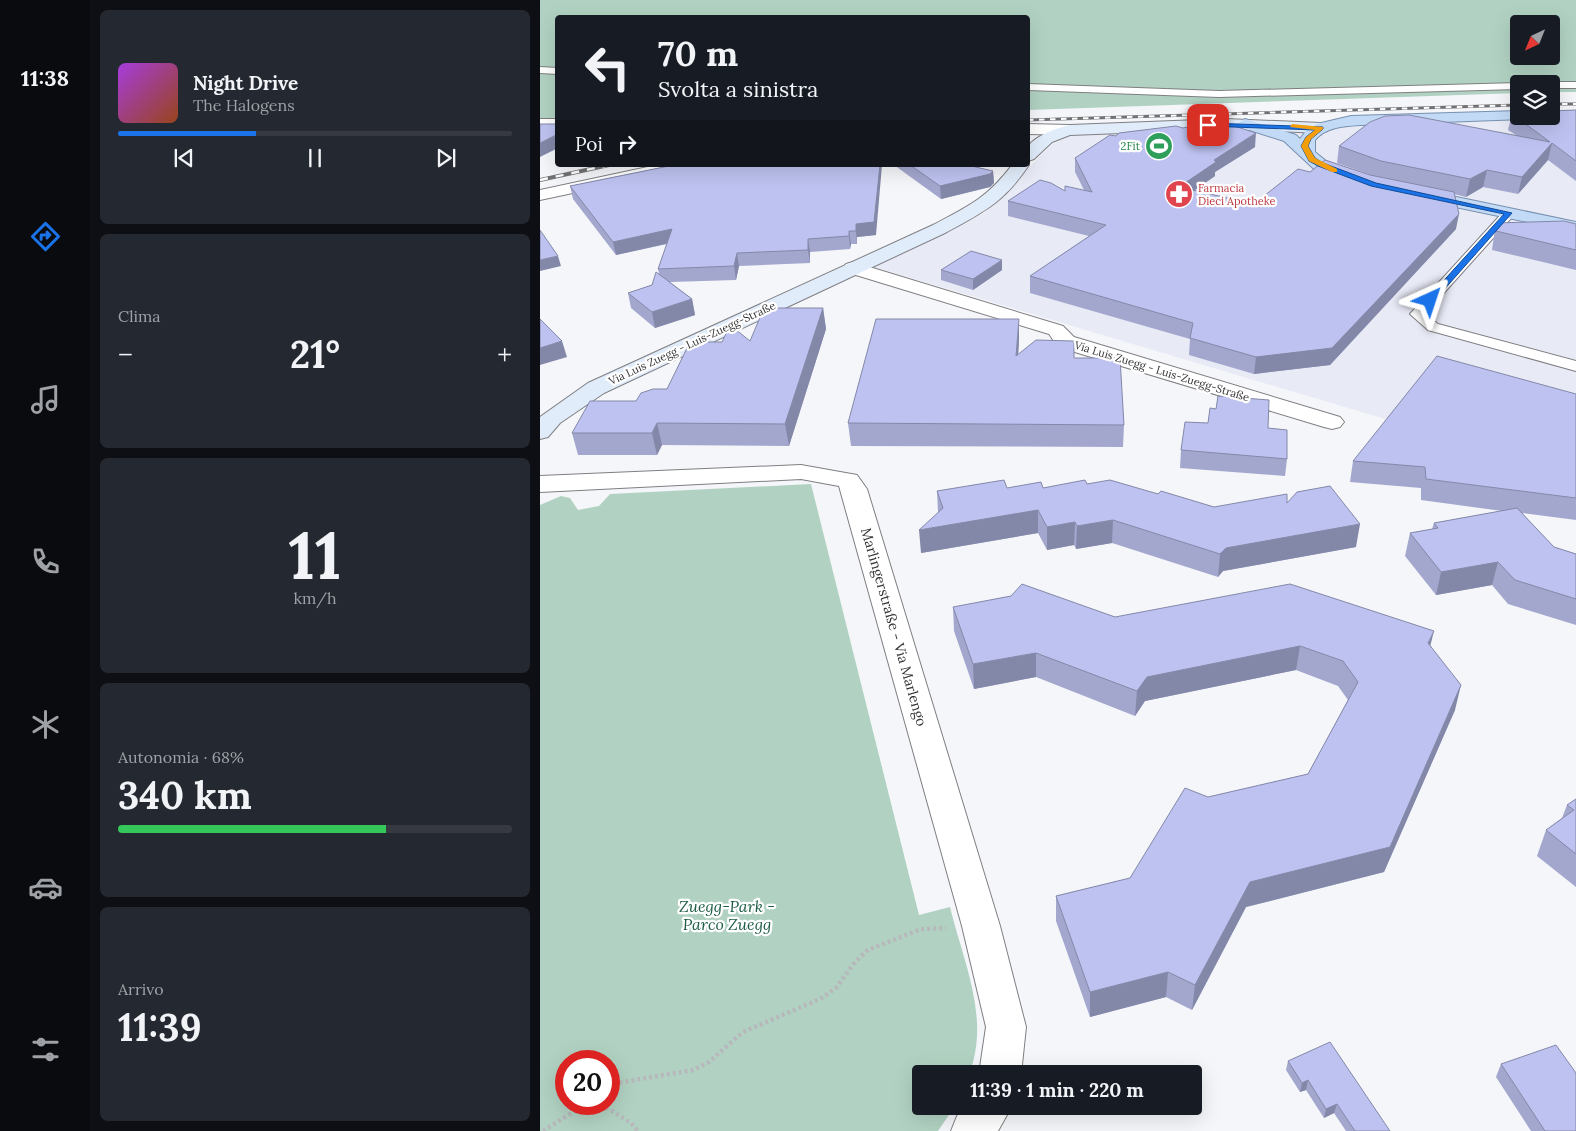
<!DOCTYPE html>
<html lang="it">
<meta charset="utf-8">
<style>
:root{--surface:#171b24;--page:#242831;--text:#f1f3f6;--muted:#9ea1a6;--line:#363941;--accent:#1a73e8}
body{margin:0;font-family:Lora,serif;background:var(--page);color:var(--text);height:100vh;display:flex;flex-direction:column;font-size:19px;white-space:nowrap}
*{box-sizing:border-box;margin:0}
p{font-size:16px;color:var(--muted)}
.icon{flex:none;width:28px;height:28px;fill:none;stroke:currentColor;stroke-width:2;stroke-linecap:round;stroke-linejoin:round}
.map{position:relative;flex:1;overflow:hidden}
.sheet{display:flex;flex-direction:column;gap:10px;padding:10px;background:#0d0f14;width:450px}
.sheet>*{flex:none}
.hud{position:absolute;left:15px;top:15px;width:475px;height:152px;border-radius:5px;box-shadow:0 5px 20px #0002;background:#171b24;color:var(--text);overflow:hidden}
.needle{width:32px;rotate:223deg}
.controls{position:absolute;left:970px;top:15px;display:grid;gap:10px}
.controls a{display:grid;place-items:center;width:50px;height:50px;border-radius:5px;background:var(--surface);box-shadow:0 5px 20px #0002;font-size:25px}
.speed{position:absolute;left:15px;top:1050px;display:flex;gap:10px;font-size:25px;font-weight:700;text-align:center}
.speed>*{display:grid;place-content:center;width:65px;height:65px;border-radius:50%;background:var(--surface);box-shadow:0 5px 20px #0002;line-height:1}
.speed .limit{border:8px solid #d22;background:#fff;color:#111}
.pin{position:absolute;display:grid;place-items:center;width:42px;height:42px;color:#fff;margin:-21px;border-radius:10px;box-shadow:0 2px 8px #0006}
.me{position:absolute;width:55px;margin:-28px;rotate:42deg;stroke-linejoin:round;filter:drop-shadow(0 0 4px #0008)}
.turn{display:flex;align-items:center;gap:18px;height:105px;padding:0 20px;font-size:22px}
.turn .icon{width:65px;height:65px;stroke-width:2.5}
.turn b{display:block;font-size:35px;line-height:42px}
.then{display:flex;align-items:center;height:48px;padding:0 20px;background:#0003;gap:10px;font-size:19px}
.big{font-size:38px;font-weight:700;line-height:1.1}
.sheet .widget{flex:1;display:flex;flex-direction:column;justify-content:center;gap:8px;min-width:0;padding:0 18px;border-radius:8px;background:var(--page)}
.sheet .dial{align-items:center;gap:0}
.dial b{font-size:65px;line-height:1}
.song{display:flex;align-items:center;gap:15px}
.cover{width:60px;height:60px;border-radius:8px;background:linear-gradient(135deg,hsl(280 70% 55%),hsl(20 70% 35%))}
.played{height:5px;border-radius:2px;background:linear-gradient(90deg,var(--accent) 35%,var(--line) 35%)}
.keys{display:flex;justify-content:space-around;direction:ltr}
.heat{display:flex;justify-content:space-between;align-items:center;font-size:28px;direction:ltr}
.charge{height:8px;border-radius:4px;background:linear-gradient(90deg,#34c759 68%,var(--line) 0)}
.trip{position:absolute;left:372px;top:1065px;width:290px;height:50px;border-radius:5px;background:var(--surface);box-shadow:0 5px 20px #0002;font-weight:700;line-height:50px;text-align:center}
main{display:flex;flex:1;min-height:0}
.tab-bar{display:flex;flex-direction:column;width:90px;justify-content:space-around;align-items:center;background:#090b0e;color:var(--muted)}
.tab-bar .icon{width:35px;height:35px}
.tab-bar .active{color:var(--accent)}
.tab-bar b{font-size:22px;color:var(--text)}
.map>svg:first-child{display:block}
.built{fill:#e8eaf6}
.green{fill:#b1d2c2;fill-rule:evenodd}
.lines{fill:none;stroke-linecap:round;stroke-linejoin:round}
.lane-casing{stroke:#7f7f83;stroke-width:2}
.street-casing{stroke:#7f7f83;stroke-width:2}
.secondary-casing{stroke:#7f7f83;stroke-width:2}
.primary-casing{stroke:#7790af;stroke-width:2}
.path{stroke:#b7b8bb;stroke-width:4.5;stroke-dasharray:3 3;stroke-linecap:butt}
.lane{fill:#fff;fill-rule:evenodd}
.street{fill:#fff;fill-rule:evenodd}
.secondary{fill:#e1ecfa;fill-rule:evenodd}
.primary{fill:#c3daf6;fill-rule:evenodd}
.rail-far1-casing{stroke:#717174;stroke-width:3}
.rail-casing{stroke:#717174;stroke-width:4}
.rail-far1{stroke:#fff;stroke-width:2;stroke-dasharray:5.5;stroke-linecap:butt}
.rail{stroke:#fff;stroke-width:2.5;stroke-dasharray:8;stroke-linecap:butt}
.wall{fill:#a3a7ce}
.shaded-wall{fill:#8488a8}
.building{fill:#bdc2f0;stroke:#8488a8}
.route{fill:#1a73e8;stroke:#114b97}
.slow{fill:#f59e0b}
.labels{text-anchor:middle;stroke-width:4.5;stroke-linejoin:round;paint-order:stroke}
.far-leisure-label{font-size:11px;fill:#27864d;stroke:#fff;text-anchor:end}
.far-health-label{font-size:11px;fill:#be3a42;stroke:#fff;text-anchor:start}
.far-street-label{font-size:11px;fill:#343436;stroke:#fff}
.street-label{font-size:14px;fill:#343436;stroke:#fff}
.near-park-label{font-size:16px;font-style:italic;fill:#1e5d45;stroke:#fff}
</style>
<main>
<nav class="tab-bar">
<b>11:38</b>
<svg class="icon active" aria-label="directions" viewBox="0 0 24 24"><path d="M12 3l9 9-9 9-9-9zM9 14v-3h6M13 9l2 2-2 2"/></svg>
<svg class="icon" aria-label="music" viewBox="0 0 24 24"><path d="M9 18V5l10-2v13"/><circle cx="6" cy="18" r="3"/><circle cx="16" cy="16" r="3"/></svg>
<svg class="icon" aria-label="phone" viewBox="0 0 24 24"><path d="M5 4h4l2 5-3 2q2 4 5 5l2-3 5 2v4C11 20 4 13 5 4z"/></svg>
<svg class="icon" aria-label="climate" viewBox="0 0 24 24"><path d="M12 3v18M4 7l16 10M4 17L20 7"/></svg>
<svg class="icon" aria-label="car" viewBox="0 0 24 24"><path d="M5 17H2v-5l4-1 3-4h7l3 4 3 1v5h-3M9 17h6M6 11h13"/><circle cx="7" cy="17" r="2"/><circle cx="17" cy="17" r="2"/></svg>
<svg class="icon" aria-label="filters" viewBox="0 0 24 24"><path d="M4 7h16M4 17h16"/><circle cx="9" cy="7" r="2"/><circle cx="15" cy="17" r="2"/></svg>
</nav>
<section class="sheet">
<div class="widget">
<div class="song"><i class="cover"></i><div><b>Night Drive</b><p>The Halogens</p></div></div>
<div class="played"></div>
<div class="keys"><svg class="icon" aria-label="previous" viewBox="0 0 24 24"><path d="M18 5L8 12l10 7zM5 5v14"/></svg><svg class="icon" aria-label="pause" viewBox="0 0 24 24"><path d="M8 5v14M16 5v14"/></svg><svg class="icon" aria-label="next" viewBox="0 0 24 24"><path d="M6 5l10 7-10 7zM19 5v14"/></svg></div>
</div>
<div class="widget"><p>Clima</p>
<div class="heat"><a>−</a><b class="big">21°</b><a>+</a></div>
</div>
<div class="widget dial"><b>11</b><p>km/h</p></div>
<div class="widget"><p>Autonomia · 68%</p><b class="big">340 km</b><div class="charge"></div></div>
<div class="widget"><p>Arrivo</p><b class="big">11:39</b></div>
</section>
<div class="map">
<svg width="1036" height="1131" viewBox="0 0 1036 1131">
<rect width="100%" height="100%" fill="#f5f6fa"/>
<polygon class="built" points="1036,117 1036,476 331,266 446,212 509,147 517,141 535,134"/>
<g class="green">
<path d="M0 0H1036V92H1011V84H979V93L488 110V18H18L17 121H0ZM979 24H1011V56H979Z"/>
<path d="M271 484 379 915 410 907C423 961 451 1019 429 1074H381V1106H415L398 1131H0V505L21 496 30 498 38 510 59 506 70 494ZM26 1061H69V1104H26Z"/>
</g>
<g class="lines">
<g class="lane-casing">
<g id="lane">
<polygon points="0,67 18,68 18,74 0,73"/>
<polygon points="1011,82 1036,82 1036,88 1011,88 1011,84 1007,84"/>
<polygon points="979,83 982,84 979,84 979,89 679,97 488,90 488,84 679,91"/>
<polygon points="969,209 973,210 975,213 973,216 885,314 898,324 1036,361 1036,371 888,330 870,314 965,210"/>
</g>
</g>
<g class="street-casing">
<g id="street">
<rect x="0" y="119" width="18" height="10"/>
<polygon points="488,124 530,125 538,130 530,135 488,134"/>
<polygon points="117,165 148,165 146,169 140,170 0,200 0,190"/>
<polygon points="313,262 523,326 534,337 800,417 804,422 800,427 792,429 784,427 518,347 509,334 306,272 303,268 306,264"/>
<polygon points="261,465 317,475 327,489 460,926 486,1027 481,1074 439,1074 446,1027 422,926 299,486 261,479 0,492 0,476"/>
<polygon points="425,1106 472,1106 458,1131 411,1131 417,1116"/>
</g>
</g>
<g class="secondary-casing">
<g id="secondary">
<path d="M686 119 781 123 789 128 781 133 686 129 530 135 512 142 494 159 488 161V146C499 134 514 129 530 125Z"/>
<path d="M488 162 489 165C463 203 445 211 405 233L64 393 20 423 8 437 0 439V417L48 383 393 225C429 206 447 198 472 165H488Z"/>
</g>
</g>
<g class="primary-casing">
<g id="primary">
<path d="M979 111V116H986L984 119 821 125C805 126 786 127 775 140V152L786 161 821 174 823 178 821 182 815 183 774 169 744 141 700 127 697 124 705 119 756 135 760 139 766 131 777 124 811 116Z"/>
<polygon points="878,189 1036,222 1036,232 872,198 869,194 872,190"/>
</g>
</g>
<g class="path">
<polyline points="69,1088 77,1083 153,1070 169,1062 203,1032 280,999 296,988 315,962 328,950 381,929 406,928"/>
<polyline points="61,1104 91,1123 98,1131"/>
<polyline points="3,1131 46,1104"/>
</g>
<use href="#lane" class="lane"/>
<use href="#street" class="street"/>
<use href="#secondary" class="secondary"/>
<use href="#primary" class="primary"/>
<g class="rail-far1-casing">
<g id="rail-far1">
<polyline points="1011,104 1036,104"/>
<polyline points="488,120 979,105"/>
</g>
</g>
<g class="rail-casing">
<polyline id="rail" points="0,180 69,165"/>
</g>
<use href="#rail-far1" class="rail-far1"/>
<use href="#rail" class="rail"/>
</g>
<g class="wall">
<polygon points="1036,110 1036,181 1008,160 978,194 943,187 926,197 914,194 916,229 790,365 714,374 649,355 650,339 490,293 490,276 549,236 468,216 468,201 525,191 544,190 535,172 535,158 715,147 675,172 675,176 655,190 714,204 770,172 831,175 797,163 799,146 976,135 968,130 972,114"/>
<polygon points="85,165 108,165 98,167"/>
<polygon points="133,165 336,235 317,237 317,244 311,244 310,249 270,252 270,263 199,266 196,280 130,282 152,299 155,315 115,328 91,308 88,293 112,285 119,274 118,269 127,244 76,255 33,199 30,186"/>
<polygon points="354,165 427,165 453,171 454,183 450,187 401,199"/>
<polygon points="956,223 1036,224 1036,270 952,250"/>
<polygon points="401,270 462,270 433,290 401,280"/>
<polygon points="283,308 286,329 249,446 122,445 117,455 38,455 32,433 96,401 127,389 182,342 210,341"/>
<polygon points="479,340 478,354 534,358 584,425 583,447 311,446 308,423"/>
<polygon points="1036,394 1036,520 982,513 1014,547 1036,554 1036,625 968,604 952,585 896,595 865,556 870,533 892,529 894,523 962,511 881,500 881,488 810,482 813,461"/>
<polygon points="728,428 747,459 745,476 640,468 641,450"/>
<polygon points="547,484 618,494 674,507 747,503 816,547 683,571 678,577 572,543 536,549 534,545 507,550 498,533 381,553 398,512 397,491 467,488 503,488"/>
<polygon points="413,607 575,617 891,646 915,710 844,872 706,907 652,1010 626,997 550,1017 516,921 516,896 590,878 668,797 768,774 808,700 798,686 756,670 605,701 595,716 496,677 434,689 414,631"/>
<polygon points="1036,799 1036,887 997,856 1006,830 1022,818 1027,805"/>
<polygon points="748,1061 850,1131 806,1131 794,1113 784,1118 766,1090 760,1092 746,1070"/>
<polygon points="961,1064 1036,1131 991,1131 956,1077"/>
</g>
<g class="shaded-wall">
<polygon points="716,133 715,147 675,172 675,176 639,201 639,187 674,160"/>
<polygon points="18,134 18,148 0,157 0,143"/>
<polygon points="1012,143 1008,160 978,194 982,177"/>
<polygon points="98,165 108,165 98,167"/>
<polygon points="340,165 342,165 336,235 317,237 317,244 316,231 316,224"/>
<polygon points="947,170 943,187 926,197 930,179"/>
<polygon points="453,171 454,183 450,187 401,199 400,186"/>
<polygon points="919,214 916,229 790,365 714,374 716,357"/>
<polygon points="132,229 134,242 76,255 73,242"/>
<polygon points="309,231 311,244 310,249 309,236"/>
<polygon points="268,239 270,252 270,263 268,250"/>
<polygon points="197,253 199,266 196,280 194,266"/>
<polygon points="18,256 21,266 0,271 0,260"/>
<polygon points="462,260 462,270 433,290 433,279"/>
<polygon points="152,299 155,315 115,328 112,312"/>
<polygon points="283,308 286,329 249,446 245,424"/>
<polygon points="479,319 479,340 477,377 476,356"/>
<polygon points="22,341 27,357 0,365 0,348"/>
<polygon points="117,423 122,445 117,455 112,433"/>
<polygon points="498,510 498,533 381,553 379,530"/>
<polygon points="573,520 572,543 536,549 537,526"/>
<polygon points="535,522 534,545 507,550 507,527"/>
<polygon points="820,524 816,547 683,571 678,577 680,554 686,548"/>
<polygon points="958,562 952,585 896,595 901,572"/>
<polygon points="894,631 888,655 888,643"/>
<polygon points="760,646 756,670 605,701 595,716 597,691 607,677"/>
<polygon points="496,653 496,677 434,689 433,664"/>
<polygon points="921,685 915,710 844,872 706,907 652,1010 655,985 710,882"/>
<polygon points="628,972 626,997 550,1017 550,992"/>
<polygon points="768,1080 766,1090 760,1092 762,1083"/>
<polygon points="797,1104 794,1113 784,1118 786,1109"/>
</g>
<g class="building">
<polygon points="1036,110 1036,161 1012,143 982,177 947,170 930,179 841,161 799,146 830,122 845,116 869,115 1010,142 972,114 979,113 979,116 1011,116 1011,111"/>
<polygon points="667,123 691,125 716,133 674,160 676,162 639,187 714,204 758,169 770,172 785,160 830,175 914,192 919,214 792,348 716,357 650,338 653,323 490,276 566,225 468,201 500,180 511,183 525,191 525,186 552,192 535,158 570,135 576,136 579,133 636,126 643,128"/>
<polygon points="0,124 18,124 18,134 0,143"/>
<polygon points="134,165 340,165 334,222 316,224 316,231 309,231 309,236 268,239 268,250 197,253 194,266 118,269 132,229 73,242 30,186"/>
<polygon points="370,165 427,165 453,171 450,174 400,186"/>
<polygon points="1024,221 1036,224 1036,250 956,231 956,223"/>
<polygon points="0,230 18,256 0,260"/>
<polygon points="431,251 462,260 433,279 401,270"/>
<polygon points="116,272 152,299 112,312 88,293 112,285"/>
<polygon points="224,308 283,308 245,424 117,423 112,433 32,433 50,401 96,401 101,393 113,389 127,389 150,342 182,342 190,325 210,341"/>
<polygon points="0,319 22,341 0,348"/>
<polygon points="336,319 479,319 476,356 496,340 534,341 534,358 580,358 584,425 308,423"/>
<polygon points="897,356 1036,394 1036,498 886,479 885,467 813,461"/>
<polygon points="678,396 729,400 728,428 747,430 747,459 641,450 645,422 668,423 670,408 676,409"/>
<polygon points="464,480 467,488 501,482 503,488 545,480 547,484 570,480 618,494 621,491 674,507 747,494 747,503 757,492 790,486 820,524 686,548 680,554 573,520 537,526 535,522 507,527 498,510 379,530 403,508 397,491"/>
<polygon points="977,508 1014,547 1036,554 1036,599 975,580 958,562 901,572 870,533 898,528 894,523"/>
<polygon points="482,584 575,617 750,584 894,631 888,643 921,685 850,847 710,882 655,985 628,972 550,992 516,896 590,878 645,788 668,797 768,774 818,682 803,661 760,646 607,677 597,691 496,653 433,664 413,607 471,596"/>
<polygon points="1036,799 1036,854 1006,830 1034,810 1027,805"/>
<polygon points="790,1042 850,1131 815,1131 797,1104 786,1109 768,1080 762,1083 748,1061"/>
<polygon points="1016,1045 1036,1073 1036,1131 1005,1131 961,1064"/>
</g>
<polygon class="route" points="668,123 783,127 783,129 771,139 768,146 775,158 783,163 836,183 972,213 893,302 887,302 887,299 964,214 831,186 778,166 769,161 761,146 766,137 775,130 666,126"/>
<polygon class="slow" points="752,124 783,127 783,129 771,139 768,146 775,158 797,169 797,172 792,172 769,161 761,146 766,137 775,130 750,127"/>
<defs>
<g id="stadium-disc" transform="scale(1.4375)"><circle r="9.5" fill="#2e9e5b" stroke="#fff"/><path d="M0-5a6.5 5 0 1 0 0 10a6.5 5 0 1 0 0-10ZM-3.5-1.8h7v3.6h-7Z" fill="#fff"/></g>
<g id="pharmacy-disc" transform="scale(1.4375)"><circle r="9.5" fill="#e0444e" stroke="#fff"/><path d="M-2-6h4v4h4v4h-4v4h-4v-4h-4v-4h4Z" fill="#fff"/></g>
</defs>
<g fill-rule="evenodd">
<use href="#stadium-disc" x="619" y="146"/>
<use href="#pharmacy-disc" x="639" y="194"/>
</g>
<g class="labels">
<g class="far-leisure-label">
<text x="600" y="150">2Fit</text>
</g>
<g class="far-health-label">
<text x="658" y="192">Farmacia<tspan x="658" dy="13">Dieci Apotheke</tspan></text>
</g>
<g class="far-street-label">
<text transform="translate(152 343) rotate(-25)" y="4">Via Luis Zuegg - Luis-Zuegg-Straße</text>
<text transform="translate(622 371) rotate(17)" y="4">Via Luis Zuegg - Luis-Zuegg-Straße</text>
</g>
<g class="street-label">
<text transform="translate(354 627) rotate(74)" y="5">Marlingerstraße - Via Marlengo</text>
</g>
<g class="near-park-label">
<text x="187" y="912">Zuegg-Park -<tspan x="187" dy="18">Parco Zuegg</tspan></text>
</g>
</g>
</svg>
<div class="controls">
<a><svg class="needle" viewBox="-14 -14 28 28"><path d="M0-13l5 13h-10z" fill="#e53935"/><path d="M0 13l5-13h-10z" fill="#9ea1a6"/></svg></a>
<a><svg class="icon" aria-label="layers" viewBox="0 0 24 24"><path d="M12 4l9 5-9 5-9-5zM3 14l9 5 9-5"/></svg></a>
</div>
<div class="speed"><div class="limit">20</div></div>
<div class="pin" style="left:668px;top:125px;background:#d93025"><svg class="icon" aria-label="arrive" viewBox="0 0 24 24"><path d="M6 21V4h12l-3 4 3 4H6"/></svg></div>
<svg class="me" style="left:890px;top:300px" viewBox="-20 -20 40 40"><path d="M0-17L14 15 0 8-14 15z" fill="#1a73e8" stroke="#fff" stroke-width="4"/></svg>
<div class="trip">11:39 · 1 min · 220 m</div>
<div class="hud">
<div class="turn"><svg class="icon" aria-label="left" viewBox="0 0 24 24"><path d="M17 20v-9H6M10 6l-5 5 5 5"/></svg><div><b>70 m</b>Svolta a sinistra</div></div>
<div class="then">Poi<svg class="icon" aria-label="right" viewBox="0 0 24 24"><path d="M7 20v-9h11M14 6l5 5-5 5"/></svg></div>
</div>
</div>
</main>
